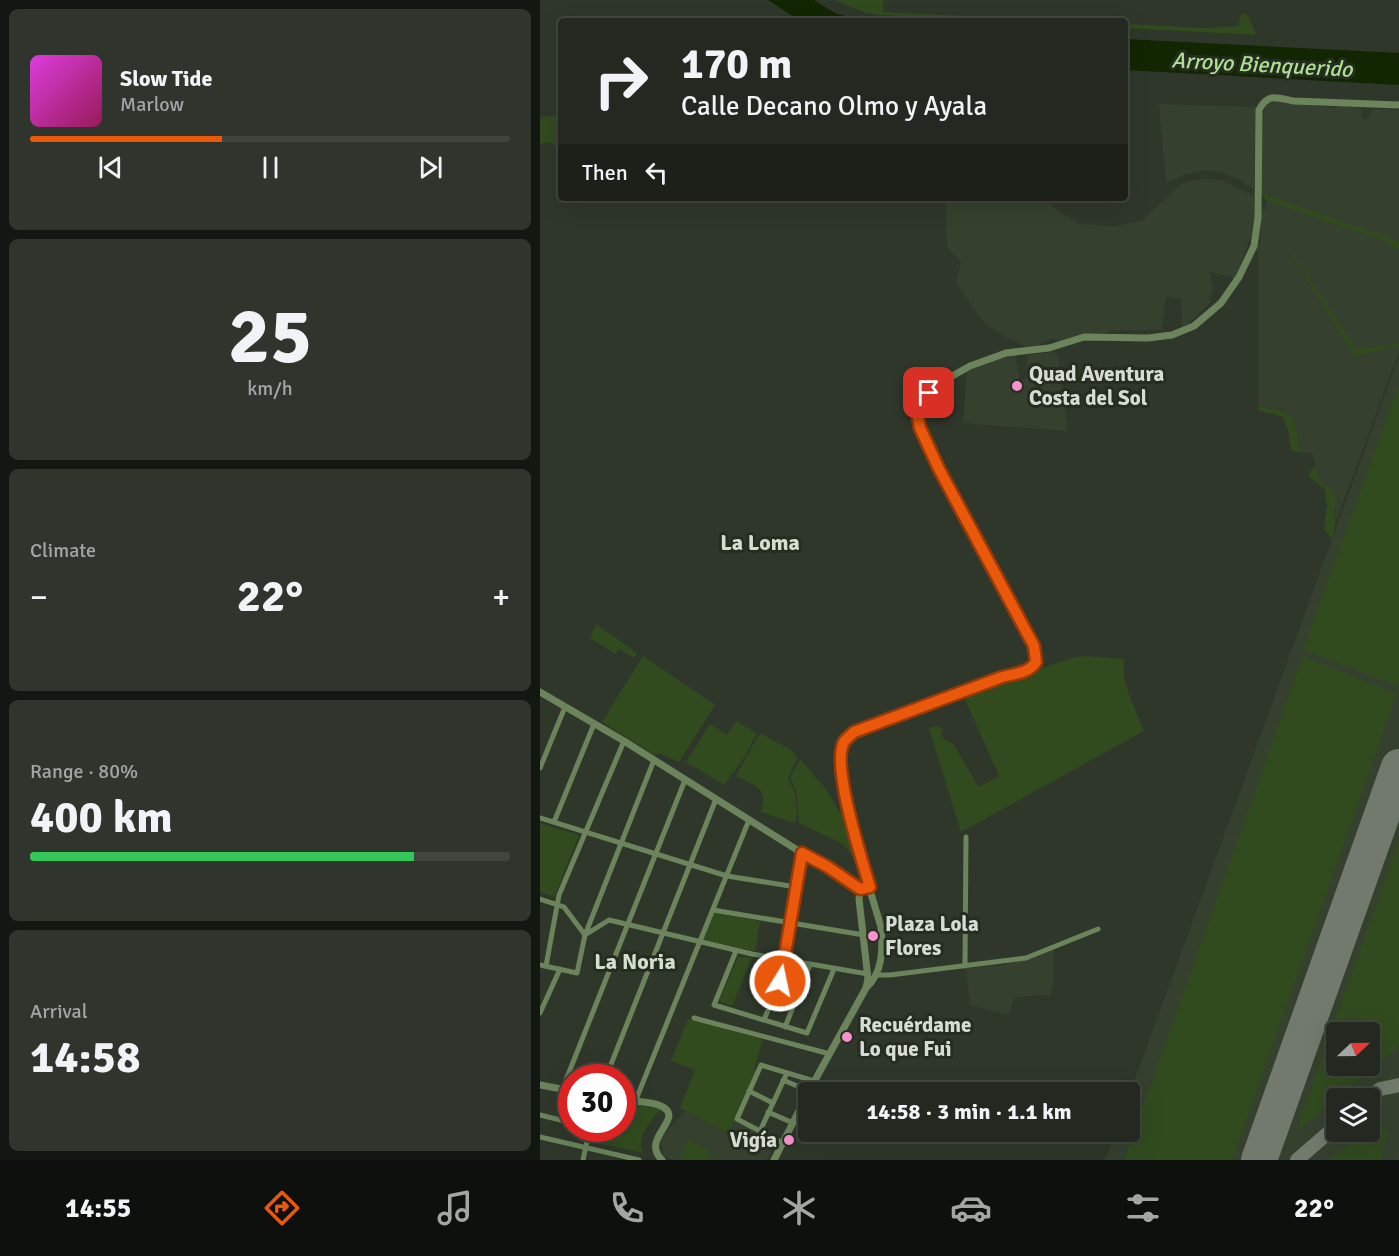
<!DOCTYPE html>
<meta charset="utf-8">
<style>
:root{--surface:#232920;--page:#2f352d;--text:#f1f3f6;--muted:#a3a6a5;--line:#40453e;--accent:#ea580c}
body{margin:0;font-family:Signika,sans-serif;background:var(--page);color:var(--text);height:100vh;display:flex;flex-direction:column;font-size:22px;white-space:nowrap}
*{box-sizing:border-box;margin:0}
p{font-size:20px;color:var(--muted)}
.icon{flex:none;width:33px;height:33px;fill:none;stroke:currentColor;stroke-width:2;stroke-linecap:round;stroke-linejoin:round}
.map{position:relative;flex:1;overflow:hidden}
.sheet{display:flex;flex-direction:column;gap:9px;padding:9px;background:#131712;width:540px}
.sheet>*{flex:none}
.guide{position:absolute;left:18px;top:18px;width:570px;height:183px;border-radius:6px;box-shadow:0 6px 24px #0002,0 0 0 2px var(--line);background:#232920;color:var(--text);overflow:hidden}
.needle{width:39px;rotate:68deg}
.tools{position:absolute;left:786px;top:1022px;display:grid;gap:12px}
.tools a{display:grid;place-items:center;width:54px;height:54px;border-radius:6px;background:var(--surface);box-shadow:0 6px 24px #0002,0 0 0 2px var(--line);font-size:30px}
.speed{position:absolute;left:18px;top:1064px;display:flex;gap:12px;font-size:30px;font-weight:700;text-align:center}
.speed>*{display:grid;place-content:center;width:78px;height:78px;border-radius:50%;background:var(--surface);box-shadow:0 6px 24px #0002,0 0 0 2px var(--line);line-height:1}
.speed .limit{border:9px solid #d22;background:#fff;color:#111}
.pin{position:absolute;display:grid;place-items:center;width:51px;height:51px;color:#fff;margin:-26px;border-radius:12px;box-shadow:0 3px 9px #0006}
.me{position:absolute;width:66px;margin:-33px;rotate:10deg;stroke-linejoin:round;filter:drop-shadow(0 0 4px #0008)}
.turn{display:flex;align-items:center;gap:21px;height:126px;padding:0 24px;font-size:27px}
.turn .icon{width:78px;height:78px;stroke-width:2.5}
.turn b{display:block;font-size:42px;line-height:51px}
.then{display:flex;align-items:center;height:57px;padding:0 24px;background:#0003;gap:12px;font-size:22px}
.big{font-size:45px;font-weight:700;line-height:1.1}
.sheet .card{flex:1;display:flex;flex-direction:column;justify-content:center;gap:9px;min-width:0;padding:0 21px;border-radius:9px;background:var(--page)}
.sheet .dial{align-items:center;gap:0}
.dial b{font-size:78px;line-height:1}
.song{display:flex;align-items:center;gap:18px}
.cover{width:72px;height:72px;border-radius:9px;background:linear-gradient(135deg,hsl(300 70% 55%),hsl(330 70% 35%))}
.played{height:6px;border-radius:3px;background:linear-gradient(90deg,var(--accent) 40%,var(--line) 40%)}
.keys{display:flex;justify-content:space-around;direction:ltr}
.heat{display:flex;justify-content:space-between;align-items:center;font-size:33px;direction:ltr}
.charge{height:9px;border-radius:4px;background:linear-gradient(90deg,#34c759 80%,var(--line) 0)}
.trip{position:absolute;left:258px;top:1082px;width:342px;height:60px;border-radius:6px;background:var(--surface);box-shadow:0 6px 24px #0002,0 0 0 2px var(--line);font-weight:700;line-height:60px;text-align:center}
.tabs{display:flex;height:96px;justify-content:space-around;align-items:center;background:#0e100d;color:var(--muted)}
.tabs .icon{width:42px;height:42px}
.tabs .active{color:var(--accent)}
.tabs b{font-size:27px;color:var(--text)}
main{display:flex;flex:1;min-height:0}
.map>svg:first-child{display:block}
.built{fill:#35412e;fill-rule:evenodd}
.green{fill:#314b1f;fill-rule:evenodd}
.water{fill:#112601}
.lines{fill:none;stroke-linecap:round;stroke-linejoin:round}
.taxiway{stroke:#727a6e;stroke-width:14}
.runway{stroke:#727a6e;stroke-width:36}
.minor{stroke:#6b845c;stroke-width:5}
.tertiary{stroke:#6b845c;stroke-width:7}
.route-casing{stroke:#983908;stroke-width:15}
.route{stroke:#ea580c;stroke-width:10}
.poi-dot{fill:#f790cd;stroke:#252d20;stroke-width:2}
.labels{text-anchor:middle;stroke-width:6;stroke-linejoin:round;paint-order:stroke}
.poi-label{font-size:21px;font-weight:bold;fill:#d6dcd3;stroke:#252d20;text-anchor:start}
.water-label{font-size:22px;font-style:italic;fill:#afe092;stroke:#252d20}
.neighbourhood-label{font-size:22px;font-weight:bold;fill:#d4dfce;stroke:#252d20}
</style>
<main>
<section class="sheet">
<div class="card">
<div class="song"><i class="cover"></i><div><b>Slow Tide</b><p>Marlow</p></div></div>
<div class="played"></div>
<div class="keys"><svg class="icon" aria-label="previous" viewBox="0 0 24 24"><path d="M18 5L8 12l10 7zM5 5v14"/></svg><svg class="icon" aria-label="pause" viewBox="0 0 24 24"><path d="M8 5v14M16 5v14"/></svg><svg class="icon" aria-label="next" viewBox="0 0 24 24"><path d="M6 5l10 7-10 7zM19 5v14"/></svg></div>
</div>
<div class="card dial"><b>25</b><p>km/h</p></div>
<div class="card"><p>Climate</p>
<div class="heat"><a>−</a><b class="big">22°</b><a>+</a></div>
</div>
<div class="card"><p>Range · 80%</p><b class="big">400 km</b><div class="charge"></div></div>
<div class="card"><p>Arrival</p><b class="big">14:58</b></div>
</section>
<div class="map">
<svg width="859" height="1160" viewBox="0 0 859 1160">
<rect width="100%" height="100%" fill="#2f372a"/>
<g class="built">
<polygon points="734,101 794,108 802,106 822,108 822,119 827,119 834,109 859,110 859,241 721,193 723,114 727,103"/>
<polygon points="619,104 716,107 714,189 700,180 683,173 664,170 644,175 626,183"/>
<polygon points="665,179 681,180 714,196 715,218 711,236 695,278 670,272 673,287 670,303 648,324 642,327 641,299 626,296 622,330 568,331 568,333 544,334 519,341 513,339 502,342 499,346 486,347 459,333 448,326 439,316 416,283 421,261 407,247 406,198 508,198 514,208 540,224 573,226 602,221 640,185 649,181"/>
<polygon points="727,201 847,242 859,250 859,344 816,350 741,237 814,356 859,347 859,352 796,521 794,520 796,511 791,490 779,480 772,453 761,453 755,421 745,411 718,407 718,254 716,246 720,245 721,208 725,210"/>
<polygon points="514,352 518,357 528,431 423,423 427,372 454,360 475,355 480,381 486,379 487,355"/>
<path d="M859 356V1160H565L576 1131H590V1093ZM796 1032H830V1065H796ZM796 1098H830V1131H796Z"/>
<polygon points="514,949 514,979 511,995 475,997 468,1015 430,1005 426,968 467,965 467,963 491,959"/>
<polygon points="145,1111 189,1133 195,1121 236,1141 227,1160 132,1160 124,1156 120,1139"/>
</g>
<g class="green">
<polygon points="295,0 343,0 343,12 520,21 450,21 341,15 326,13"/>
<polygon points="702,13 708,15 716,35 585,28 585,24 666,28 698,26"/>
<polygon points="21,115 21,151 10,142 0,144 0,120 2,117"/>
<polygon points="721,193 859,241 859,250 847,242 727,201"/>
<polygon points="725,211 816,349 859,344 859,347 814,356"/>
<polygon points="859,385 859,687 763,649"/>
<path d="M718 407C759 412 753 414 761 453L751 450 748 430 743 417 717 410Z"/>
<polygon points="775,465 779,480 791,490 796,499 794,520 796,521 792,539 784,529 787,506 784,488 768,476"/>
<polygon points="56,624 97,653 95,658 79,649 76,654 50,638"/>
<polygon points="103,656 175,705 139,762 119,753 115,755 62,722"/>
<path d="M542 656 585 659C578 677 597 713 604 731L421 832 389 728C395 726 398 725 403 730L401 737 413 744 439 787 459 776 423 695 529 659Z"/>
<polygon points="763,656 857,694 692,1160 584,1160"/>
<polygon points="196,721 215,732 216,735 204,758 184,785 146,762 170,724 187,735"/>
<path d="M222 734 251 750 257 757 248 779 255 792 257 815 255 823 221 812C228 788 216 786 196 776L218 736Z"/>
<polygon points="260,759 284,787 299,811 306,814 317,862 303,844 259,823 256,790 250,778"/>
<polygon points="0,823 39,835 14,897 0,892"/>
<path d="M859 840V1046L759 1130 760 1119ZM796 1032H830V1065H796Z"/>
<polygon points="174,913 220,921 215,951 163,940"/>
<polygon points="198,957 212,958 192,1006 179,1001"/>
<polygon points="148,1019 223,1039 214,1070 216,1071 189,1134 140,1108 155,1070 131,1061"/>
<path d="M83 1103 121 1109C110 1122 96 1135 103 1153L57 1143 55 1140 58 1128H82Z"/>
<polygon points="837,1124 845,1128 848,1133 840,1160 786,1160 799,1153 824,1131 830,1131 830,1127"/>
<polygon points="148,1140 171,1151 166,1160 139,1159"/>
</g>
<g class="water">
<polygon points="228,0 274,0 295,13 321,21 260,21"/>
<polygon points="585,39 859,53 859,85 585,70"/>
</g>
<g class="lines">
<g class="taxiway">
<polyline points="828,1098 840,1089 859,1085"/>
<polyline points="757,1160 796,1126"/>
</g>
<polyline class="runway" points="719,1160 859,767"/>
<g class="minor">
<polyline points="0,768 25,707"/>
<polyline points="0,818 187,876 256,887"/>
<polyline points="14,822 54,724"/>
<polyline points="0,899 24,907 45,935"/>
<polyline points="173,910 324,935"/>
<polyline points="45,935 69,920 212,954 328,974"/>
<polyline points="196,951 174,1005 267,1033 294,969"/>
<polyline points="244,960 262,853"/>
<polyline points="0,965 37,973 45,935 114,760"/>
<polyline points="6,966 19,895 84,741"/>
<polyline points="425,966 426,837"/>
<polyline points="337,975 350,975 486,958 558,929"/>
<polyline points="0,1013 20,969"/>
<polyline points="154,1018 290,1054"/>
<polyline points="224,1020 248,961"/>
<polyline points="245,1027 270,965"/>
<polyline points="66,1077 176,799"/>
<polyline points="243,1080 269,1091"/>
<polyline points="22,1090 145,780"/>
<polyline points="209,1091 233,1103"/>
<polyline points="95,1102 209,820"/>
<polyline points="228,1112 253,1123"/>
<polyline points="0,1115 32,1123"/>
<polyline points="220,1131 247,1073"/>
<polyline points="0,1137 99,1160"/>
<polyline points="243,1143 197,1119 221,1065 274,1081"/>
<polyline points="43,1160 50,1128"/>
</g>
<g class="tertiary">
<polyline points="0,692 84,741 262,853 288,867 320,889"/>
<path d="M326 988C343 973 343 948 341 927 332 896 290 766 304 742 306 739 311 735 314 732L462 677C474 674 489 673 496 662L494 646 380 428 377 413 381 402 407 379 430 366 466 353 509 348 544 337 608 338 632 335 654 326 681 303 699 277 714 246 718 218 719 110C728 92 737 98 754 101L859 105"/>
<polyline points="0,1085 32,1091"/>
<path d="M82 1100C94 1102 110 1101 121 1106 147 1118 99 1138 122 1160"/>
<polyline points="234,1160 269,1091 326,988 328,979 319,899 320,889"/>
</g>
</g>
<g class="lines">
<g class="route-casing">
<path id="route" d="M240 981 248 961 244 960 262 853 288 867 320 889 330 887C322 861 291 764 304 742 306 739 311 735 314 732L462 677C474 674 489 673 496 662L494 646 399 469 380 428 377 413 381 402 389 393"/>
</g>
<use href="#route" class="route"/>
</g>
<g class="poi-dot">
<circle cx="477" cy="386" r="6"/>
<circle cx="333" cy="936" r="6"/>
<circle cx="307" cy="1037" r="6"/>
<circle cx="249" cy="1140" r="6"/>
</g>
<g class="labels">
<g class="poi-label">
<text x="489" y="381">Quad Aventura<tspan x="489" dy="24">Costa del Sol</tspan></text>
<text x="345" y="931">Plaza Lola<tspan x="345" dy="24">Flores</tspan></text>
<text x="319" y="1032">Recuérdame<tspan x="319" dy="24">Lo que Fui</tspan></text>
<text x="237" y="1147" text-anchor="end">Vigía</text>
</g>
<g class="water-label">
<text transform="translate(722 64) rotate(3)" y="8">Arroyo Bienquerido</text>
</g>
<g class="neighbourhood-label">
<text x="220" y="550">La Loma</text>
<text x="95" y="969">La Noria</text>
</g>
</g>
</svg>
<div class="tools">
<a><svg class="needle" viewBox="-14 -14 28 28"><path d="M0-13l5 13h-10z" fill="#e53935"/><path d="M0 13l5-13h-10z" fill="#a3a6a5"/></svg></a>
<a><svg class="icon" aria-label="layers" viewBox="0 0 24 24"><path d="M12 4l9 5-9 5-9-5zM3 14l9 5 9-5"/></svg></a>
</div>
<div class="speed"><div class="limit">30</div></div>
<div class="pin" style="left:389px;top:393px;background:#d93025"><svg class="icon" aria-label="arrive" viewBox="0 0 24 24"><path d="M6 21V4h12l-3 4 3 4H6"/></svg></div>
<svg class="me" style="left:240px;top:981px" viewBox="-20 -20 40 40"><circle r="17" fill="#ea580c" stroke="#fff" stroke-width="3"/><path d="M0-11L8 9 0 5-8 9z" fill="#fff"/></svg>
<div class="trip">14:58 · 3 min · 1.1 km</div>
<div class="guide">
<div class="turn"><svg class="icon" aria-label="right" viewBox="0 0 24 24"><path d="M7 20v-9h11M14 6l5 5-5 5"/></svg><div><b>170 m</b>Calle Decano Olmo y Ayala</div></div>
<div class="then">Then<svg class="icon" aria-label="left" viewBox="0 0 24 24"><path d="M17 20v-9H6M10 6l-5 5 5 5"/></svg></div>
</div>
</div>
</main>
<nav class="tabs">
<b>14:55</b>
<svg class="icon active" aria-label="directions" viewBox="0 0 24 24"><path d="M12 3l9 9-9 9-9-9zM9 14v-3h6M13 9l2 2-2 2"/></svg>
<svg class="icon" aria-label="music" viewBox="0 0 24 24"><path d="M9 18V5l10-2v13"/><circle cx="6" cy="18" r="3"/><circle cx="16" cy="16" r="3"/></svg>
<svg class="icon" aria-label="phone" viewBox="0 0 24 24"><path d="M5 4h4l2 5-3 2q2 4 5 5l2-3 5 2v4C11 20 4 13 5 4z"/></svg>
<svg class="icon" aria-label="climate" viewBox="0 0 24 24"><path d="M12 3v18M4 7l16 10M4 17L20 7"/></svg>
<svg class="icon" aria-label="car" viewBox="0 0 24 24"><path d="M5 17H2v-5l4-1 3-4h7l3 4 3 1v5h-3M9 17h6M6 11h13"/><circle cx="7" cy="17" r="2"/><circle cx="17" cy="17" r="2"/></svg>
<svg class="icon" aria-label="filters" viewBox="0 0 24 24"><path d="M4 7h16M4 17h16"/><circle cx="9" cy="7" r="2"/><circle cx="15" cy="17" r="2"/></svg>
<b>22°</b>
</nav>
